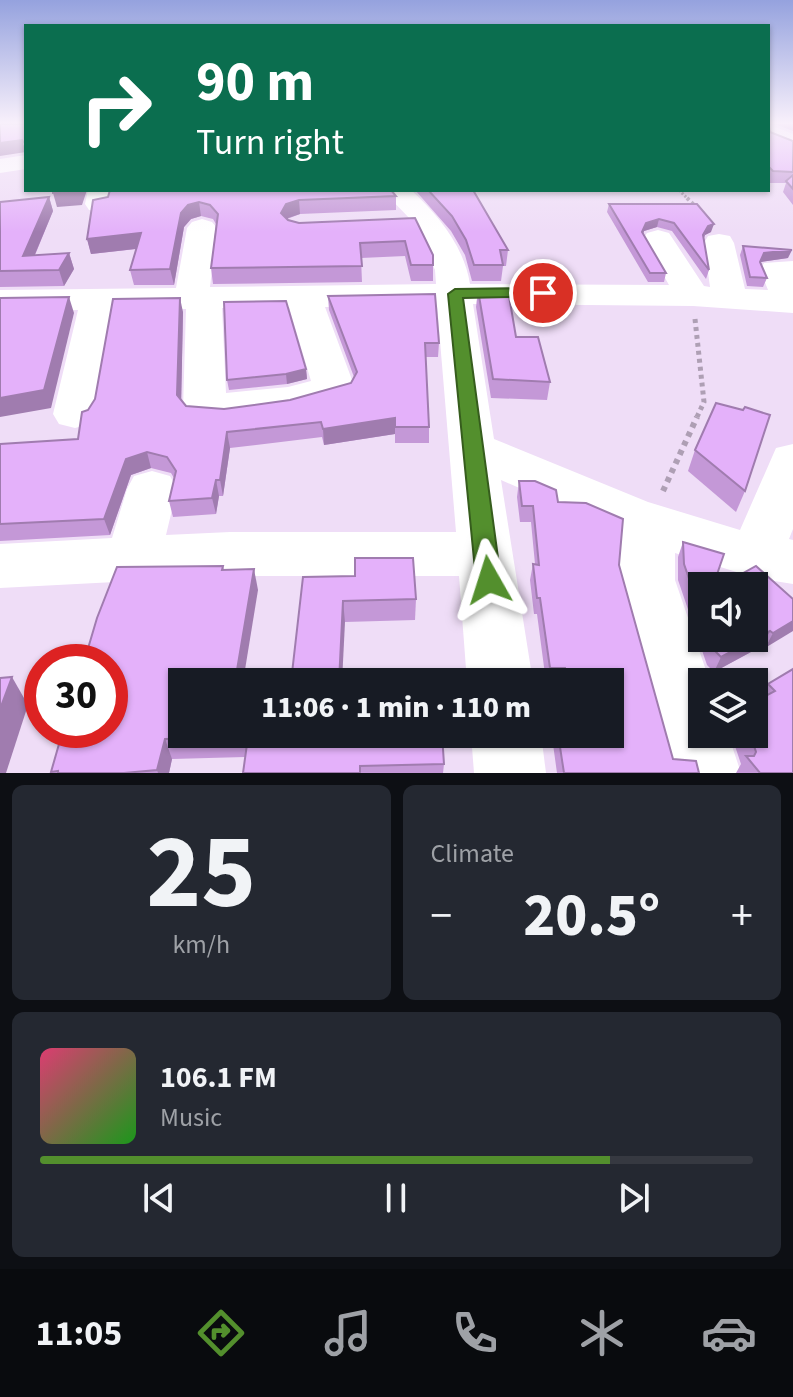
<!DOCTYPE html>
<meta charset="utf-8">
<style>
:root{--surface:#171b24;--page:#242831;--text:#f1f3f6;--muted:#9ea1a6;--line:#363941;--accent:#538f2d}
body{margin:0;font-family:"Source Sans 3",sans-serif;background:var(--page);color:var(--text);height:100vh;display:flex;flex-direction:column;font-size:30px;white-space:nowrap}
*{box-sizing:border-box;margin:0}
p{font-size:26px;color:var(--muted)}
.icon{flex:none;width:44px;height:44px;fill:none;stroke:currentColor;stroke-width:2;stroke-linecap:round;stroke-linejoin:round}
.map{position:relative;height:773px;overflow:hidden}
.sheet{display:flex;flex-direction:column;gap:12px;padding:12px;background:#0d0f14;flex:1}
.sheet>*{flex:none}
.top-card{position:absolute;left:24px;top:24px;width:746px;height:168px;border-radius:0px;box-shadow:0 2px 6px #0004;background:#0b6e4f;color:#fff;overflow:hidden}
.buttons{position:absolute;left:688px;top:572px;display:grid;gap:16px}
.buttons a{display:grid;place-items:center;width:80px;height:80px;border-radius:0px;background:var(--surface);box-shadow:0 2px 6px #0004;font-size:40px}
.speed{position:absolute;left:24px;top:644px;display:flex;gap:16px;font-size:40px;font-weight:700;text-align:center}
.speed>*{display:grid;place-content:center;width:104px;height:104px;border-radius:50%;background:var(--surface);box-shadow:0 2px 6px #0004;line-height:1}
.speed .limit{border:12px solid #d22;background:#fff;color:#111}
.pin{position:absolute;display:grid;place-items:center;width:68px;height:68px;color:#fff;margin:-34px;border:4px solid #fff;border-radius:50%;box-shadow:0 2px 8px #0007}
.me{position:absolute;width:88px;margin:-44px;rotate:354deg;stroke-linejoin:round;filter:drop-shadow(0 0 6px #0008)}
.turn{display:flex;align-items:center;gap:28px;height:168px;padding:0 40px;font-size:36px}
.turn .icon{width:104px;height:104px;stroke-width:2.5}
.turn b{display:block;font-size:56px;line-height:68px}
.big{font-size:60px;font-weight:800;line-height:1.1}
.sheet .tile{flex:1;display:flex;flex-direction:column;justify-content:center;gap:12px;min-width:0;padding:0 28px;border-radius:12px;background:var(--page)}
.sheet .dial{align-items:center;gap:0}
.dial b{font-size:104px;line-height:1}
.song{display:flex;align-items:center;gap:24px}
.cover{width:96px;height:96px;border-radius:12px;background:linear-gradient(135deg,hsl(340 70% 55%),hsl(120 70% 35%))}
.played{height:8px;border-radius:4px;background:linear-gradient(90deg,var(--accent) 80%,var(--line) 80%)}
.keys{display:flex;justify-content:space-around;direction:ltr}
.heat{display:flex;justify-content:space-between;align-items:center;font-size:44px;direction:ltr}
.sheet .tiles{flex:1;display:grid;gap:12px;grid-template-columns:1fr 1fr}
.tile:last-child{grid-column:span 2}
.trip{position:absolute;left:168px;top:668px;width:456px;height:80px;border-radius:0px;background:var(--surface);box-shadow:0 2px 6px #0004;font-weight:800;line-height:80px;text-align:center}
.tab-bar{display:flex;height:128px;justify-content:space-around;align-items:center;background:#090b0e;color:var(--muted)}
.tab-bar .icon{width:56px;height:56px}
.tab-bar .selected{color:var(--accent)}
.tab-bar b{font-size:36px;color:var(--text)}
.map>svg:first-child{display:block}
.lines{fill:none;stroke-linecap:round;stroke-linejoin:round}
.path-far3{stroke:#ae9fb4;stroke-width:3;stroke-dasharray:2 2;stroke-linecap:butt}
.path-far2{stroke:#ae9fb4;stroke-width:4;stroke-dasharray:3 3;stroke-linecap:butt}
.path-far1{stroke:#ae9fb4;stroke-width:5;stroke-dasharray:4 4;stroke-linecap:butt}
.path{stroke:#ae9fb4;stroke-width:6;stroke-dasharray:5 5;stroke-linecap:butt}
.minor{fill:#fff;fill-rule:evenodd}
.wall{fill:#c498d7}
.shaded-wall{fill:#a07caf}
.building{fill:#e4b1fa;stroke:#a07caf;stroke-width:2}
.route{fill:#538f2d;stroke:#365d1d;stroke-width:2}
</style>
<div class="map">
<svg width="793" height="773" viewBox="0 0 793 773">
<rect width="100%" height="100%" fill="#efddf7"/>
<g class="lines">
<polyline class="path-far3" points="679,190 689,200"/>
<polyline class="path-far2" points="687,198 697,208"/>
<polyline class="path-far1" points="695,319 704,402 696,419"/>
<polyline class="path" points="663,491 697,417"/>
<g class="minor">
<polygon points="768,124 793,134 793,150 768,139"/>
<polygon points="26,155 26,169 0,173 0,159"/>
<polygon points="88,190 114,190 109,210 99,212 89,210 85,204"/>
<path d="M382 190H411C438 215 464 246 470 284L669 285 643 239 647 233 658 230 669 233 704 286 710 287 704 243 708 236 719 234 730 236 734 243 745 289 768 290 760 270 764 263 793 261V313L693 306 473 304 494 439 648 502 740 530 776 448 793 444V529L789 539 793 540V584L756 578 675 553V580L710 682H702V734H728L741 773H669L617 580 622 533 501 480 533 682H467L459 576H230L0 588V544L112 538 127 489 134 476 152 471 170 476 177 489 166 535 230 532H456L437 305 325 307 355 388 349 397C306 409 233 430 190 419L183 409 186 309 114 310 97 414 91 424 75 428 59 424 53 414 78 310 0 312V290L176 288 187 228 192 222 202 219 212 222 217 228 210 287 436 284 435 270 415 224ZM289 307 311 381 288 387 226 393 222 308Z"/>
<polygon points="471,734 541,734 546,773 474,773"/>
</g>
</g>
<g class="wall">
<polygon points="768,124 770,132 793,141 793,205 783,192 786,183 769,183 768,181"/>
<polygon points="775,124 793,124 793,131"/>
<polygon points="415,190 473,190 508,250 506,266 503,266 501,281 472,281 465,255 451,231"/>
<polygon points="396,196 396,210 300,214 287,219 299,223 415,218 433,265 433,281 411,281 405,256 361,258 362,282 213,284 211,268 216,224 213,219 201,216 191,219 184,227 174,285 134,285 130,270 136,249 91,254 87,239 108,197"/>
<polygon points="49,197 53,211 35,255 69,253 74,269 64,286 0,287 0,202"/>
<polygon points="609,204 711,232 705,235 704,238 709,270 706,279 672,231 657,227 644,231 643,234 666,273 664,282 648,282 607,212"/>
<polygon points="743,246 788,258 761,262 761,263 767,278 763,287 747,286 740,255"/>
<polygon points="478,290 516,337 550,382 547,400 491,398 476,307"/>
<polygon points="328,296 439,343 438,357 425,357 429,427 429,443 395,443 395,434 324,445 322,437 230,448 223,496 219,496 216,514 173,517 169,501 174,478 171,473 151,468 131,475 110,535 0,541 0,444 78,439 88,410 183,312 181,400 186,406 224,409 290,400 351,383 354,377 329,310"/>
<polygon points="306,369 307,379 287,384 229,390 227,380"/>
<polygon points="695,450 745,491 736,512 688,471"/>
<polygon points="519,481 558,502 619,565 673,759 699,773 557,773 552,737 553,734 610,734 610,682 546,682 537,614 534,614 530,580 533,564 535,564 531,522 520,522 517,497"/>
<polygon points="683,542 702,586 702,638 754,638 793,599 765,648 762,646 714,672 707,665 678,580 678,557"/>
<polygon points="223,566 224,570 258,590 182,682 442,734 444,764 443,773 243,773 245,757 172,759 169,773 51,773 51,772"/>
<polygon points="303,577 416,599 415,620 345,622"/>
<polygon points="793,669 793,773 736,773 741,764 731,734 754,734 759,700 768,684"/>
</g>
<g class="shaded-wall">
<polygon points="22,140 26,152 0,156 0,143"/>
<polygon points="79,190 87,190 82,205 57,207 53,193"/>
<polygon points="49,197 53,211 28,271 23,256"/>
<polygon points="299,200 300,214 288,218 283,228 281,213 286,204"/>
<polygon points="199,202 201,216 191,219 184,227 174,285 170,269 181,213 188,205"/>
<polygon points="659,219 657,227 644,231 640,240 646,223"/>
<polygon points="714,224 711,232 705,235 701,243 708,226"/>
<polygon points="141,233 144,248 91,254 87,239"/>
<polygon points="792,250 788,258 761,262 757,271 764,253"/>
<polygon points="69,253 74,269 64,286 59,270"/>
<polygon points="69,297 74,313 51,408 0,417 0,398"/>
<polygon points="180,298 183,312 181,411 177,395"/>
<polygon points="306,369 307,379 287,384 286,374"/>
<polygon points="395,418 395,434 324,445 323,429"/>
<polygon points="227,432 230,448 223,496 220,480"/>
<polygon points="147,452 151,468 131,475 110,535 104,519 126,459"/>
<polygon points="216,480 219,496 216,514 212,498"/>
<polygon points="254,569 258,590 243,682 235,682"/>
<polygon points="343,601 345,622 342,682 339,682"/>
<polygon points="793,621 793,631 765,648 773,633"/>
<polygon points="770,631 762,646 714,672 721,657"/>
<polygon points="12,677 28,705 6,773 0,773 0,709"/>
<polygon points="165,739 172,759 169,773 158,773 157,770"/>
</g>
<g class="building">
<polygon points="0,124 26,124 26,145 22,140 0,143"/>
<polygon points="768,124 769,124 770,132 793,141 793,172 773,171 768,166"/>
<polygon points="793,175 793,189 786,181"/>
<polygon points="53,190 79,190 53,193"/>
<polygon points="110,190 391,190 396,196 299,200 286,204 281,213 288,220 299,223 415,218 433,255 433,265 411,265 405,241 360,243 362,266 211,268 218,214 210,205 199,202 188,205 181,213 170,269 130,270 141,233 87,239 93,200 108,197"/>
<polygon points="428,190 473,190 508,250 500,250 503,265 474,265 466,240 452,216"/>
<polygon points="49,197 23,256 69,253 59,270 0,271 0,202"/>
<polygon points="609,204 697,204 714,224 708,226 703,235 709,270 674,223 659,219 646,223 642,232 666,273 650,273"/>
<polygon points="743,246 792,250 764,253 760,262 767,278 750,277"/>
<polygon points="478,290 508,290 516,337 538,337 550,382 493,379"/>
<polygon points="435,294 439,343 425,343 429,427 395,427 395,418 323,429 321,422 227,432 220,480 216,480 212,498 169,501 176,471 167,457 147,452 126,459 104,519 0,524 0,444 78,439 82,412 88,410 95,399 113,299 180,298 177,395 186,406 224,409 290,400 351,383 357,372 328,296"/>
<polygon points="69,297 44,390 0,398 0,298"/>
<polygon points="286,301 306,369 286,374 227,380 224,302"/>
<polygon points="716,403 743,410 745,407 770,415 745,491 695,450"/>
<polygon points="519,481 535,481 556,490 558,502 586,503 623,519 619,565 673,759 696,761 699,773 564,773 558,734 610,734 610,682 567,682 565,668 550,668 540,598 537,598 533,564 539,565 533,506 522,506"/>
<polygon points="683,542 724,554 713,586 702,586 702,616 684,564"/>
<polygon points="355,558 413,558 416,599 343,601 339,682 291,682 303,577 355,576"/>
<polygon points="223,566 222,570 254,569 235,682 182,682 182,734 442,734 444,764 360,766 360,773 243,773 248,737 165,739 157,770 124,773 58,773 58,771 51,772 63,730 110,730 110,662 84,662 97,618 117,567"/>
<polygon points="756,566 793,599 793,621 773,633 770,631 721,657 714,650 710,638 754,638 754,586 720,586"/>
<polygon points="793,669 793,773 760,773 746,756 754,756 756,752 750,734 754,734 754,702 775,691 768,684"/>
<polygon points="12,677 0,709 0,678"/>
</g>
<linearGradient id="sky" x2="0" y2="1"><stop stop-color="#95a2de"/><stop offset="0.53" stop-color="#f8f0fb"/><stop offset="1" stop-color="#f8f0fb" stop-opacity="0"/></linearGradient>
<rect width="793" height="232" fill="url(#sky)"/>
<polygon class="route" points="543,288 548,290 548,296 463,298 501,580 497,587 489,590 480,587 476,580 448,294 455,289"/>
</svg>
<div class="buttons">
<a><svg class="icon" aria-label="sound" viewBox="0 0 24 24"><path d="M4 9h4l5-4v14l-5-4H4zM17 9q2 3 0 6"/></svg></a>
<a><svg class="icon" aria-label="layers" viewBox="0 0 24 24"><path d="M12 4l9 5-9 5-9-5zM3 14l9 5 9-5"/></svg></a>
</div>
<div class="speed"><div class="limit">30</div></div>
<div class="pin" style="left:543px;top:293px;background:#d93025"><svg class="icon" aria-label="arrive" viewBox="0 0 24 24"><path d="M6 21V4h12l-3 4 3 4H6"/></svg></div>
<svg class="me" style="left:489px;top:580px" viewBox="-20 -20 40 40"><path d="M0-17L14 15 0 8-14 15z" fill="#538f2d" stroke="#fff" stroke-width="4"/></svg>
<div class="trip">11:06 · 1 min · 110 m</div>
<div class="top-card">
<div class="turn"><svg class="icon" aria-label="right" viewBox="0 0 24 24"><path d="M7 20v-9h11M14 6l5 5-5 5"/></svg><div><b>90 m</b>Turn right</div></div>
</div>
</div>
<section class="sheet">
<div class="tiles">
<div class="tile dial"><b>25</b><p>km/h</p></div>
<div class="tile"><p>Climate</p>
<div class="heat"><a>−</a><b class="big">20.5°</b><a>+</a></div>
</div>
<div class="tile">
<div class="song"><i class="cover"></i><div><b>106.1 FM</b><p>Music</p></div></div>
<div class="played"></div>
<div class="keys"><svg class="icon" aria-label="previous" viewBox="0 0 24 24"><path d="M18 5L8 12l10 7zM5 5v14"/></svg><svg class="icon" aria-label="pause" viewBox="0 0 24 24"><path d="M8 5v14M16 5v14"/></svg><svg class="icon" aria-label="next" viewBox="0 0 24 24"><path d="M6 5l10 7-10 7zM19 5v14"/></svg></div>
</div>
</div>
</section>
<nav class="tab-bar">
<b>11:05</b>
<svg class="icon selected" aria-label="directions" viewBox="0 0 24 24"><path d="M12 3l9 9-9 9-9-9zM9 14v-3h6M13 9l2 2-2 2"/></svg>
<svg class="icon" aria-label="music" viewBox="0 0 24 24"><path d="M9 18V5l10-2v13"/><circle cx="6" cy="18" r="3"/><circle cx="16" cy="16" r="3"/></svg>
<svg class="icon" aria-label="phone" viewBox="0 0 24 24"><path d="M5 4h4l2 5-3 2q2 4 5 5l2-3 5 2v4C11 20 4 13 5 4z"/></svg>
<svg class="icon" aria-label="climate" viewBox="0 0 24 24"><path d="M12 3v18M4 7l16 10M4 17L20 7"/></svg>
<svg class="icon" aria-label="car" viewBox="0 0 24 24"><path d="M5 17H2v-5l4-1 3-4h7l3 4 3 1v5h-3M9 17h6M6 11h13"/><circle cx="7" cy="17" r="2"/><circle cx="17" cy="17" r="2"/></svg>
</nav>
